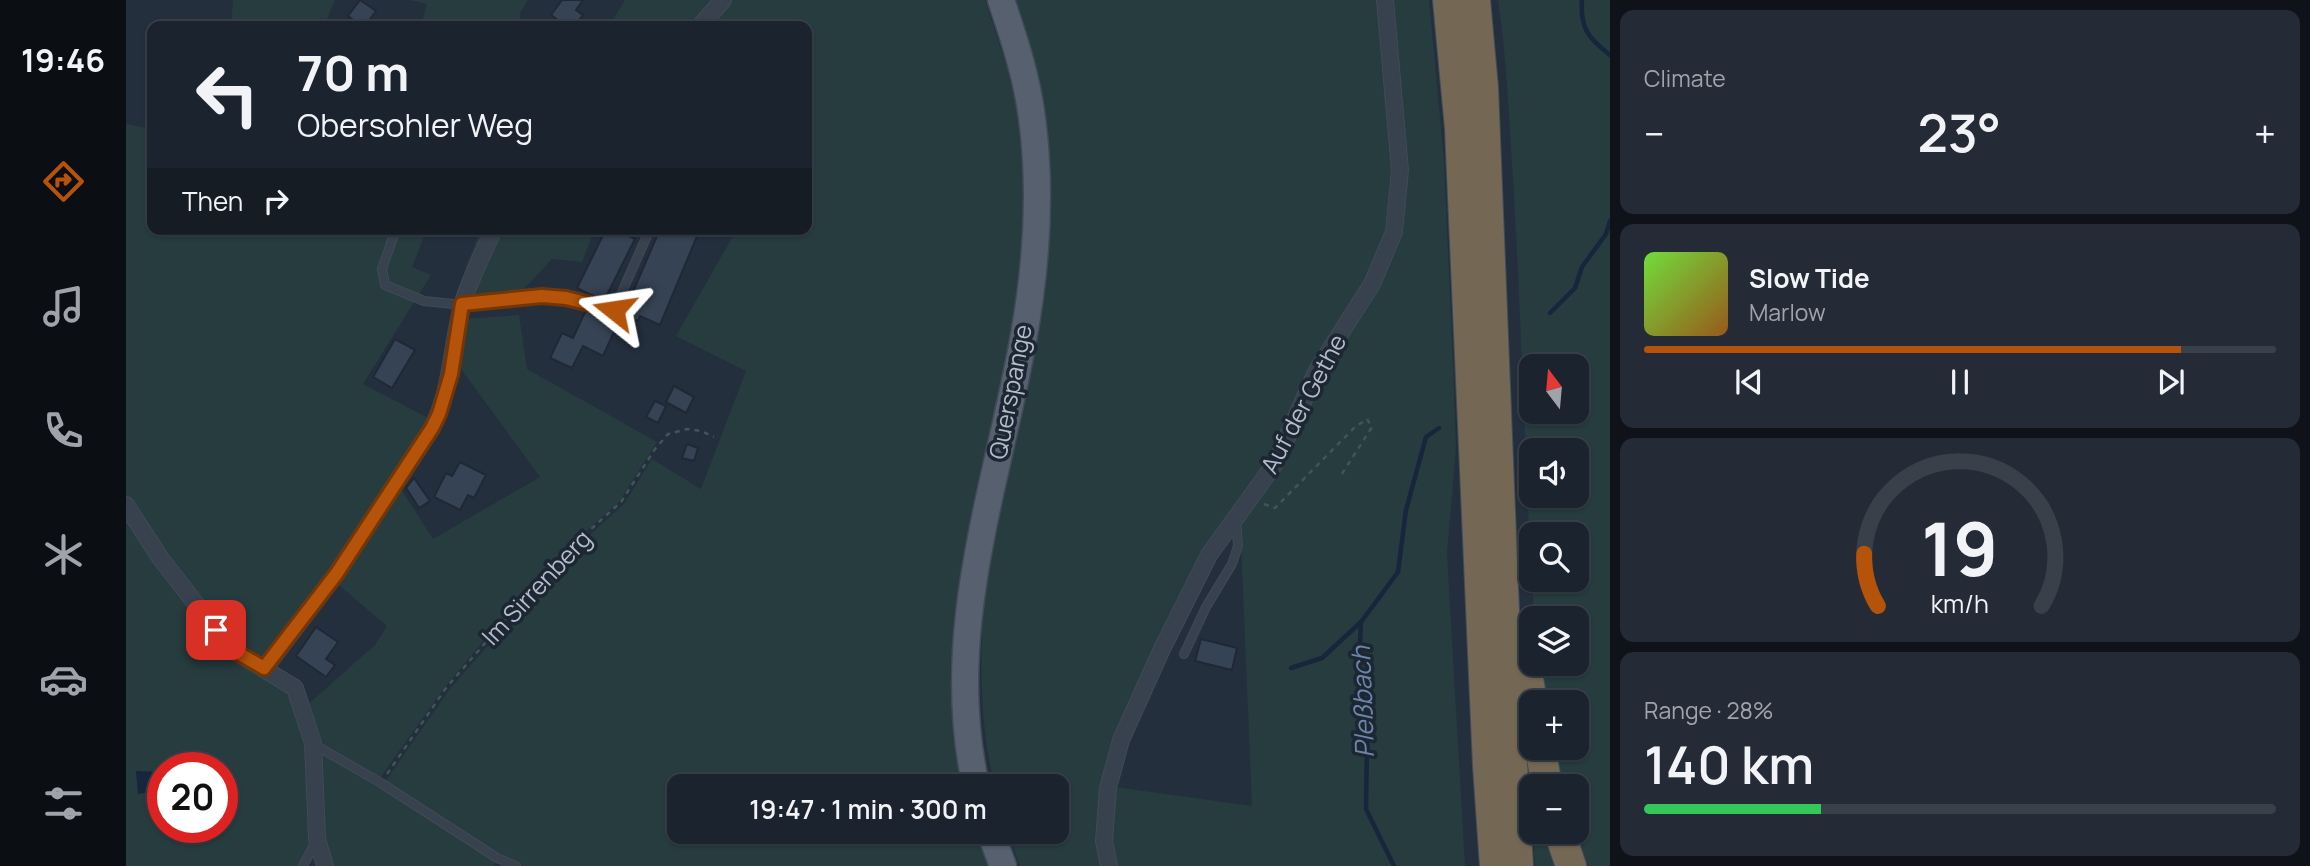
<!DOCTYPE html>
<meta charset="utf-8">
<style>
:root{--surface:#1b232e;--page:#242b36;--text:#f1f3f6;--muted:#a0a4aa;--line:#39404a;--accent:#b45309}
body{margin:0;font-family:Manrope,sans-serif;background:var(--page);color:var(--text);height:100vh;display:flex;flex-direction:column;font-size:26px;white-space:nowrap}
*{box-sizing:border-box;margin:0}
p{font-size:23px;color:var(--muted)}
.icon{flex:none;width:38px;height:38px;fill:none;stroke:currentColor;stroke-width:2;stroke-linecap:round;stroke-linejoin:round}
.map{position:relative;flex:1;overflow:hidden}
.drawer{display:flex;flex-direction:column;gap:10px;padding:10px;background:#0f1319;width:700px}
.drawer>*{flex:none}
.banner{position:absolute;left:21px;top:21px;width:665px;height:214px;border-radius:14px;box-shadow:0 2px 5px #0004,0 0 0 2px var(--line);background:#1b232e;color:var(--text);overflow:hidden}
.needle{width:46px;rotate:344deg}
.fabs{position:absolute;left:1393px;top:354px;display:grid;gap:14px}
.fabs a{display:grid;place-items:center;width:70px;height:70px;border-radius:14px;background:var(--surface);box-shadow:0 2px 5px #0004,0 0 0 2px var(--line);font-size:35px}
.speed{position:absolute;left:21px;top:752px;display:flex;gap:14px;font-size:35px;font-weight:700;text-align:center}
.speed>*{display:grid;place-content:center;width:91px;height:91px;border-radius:50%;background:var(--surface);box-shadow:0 2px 5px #0004,0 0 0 2px var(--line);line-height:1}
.speed .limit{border:10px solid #d22;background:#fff;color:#111}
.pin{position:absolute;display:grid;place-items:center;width:60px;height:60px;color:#fff;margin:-30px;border-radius:14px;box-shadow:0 4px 10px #0006}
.me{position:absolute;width:77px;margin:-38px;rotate:285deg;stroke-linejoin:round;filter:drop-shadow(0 0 5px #0008)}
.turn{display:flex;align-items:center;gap:24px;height:147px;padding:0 35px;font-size:32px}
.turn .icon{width:91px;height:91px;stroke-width:2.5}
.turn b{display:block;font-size:49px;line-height:60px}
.then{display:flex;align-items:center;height:66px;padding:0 35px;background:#0003;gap:14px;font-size:26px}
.big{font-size:52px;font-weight:600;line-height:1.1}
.drawer .tile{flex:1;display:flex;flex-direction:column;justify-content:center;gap:10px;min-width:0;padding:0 24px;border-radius:14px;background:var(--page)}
.drawer .dial{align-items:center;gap:0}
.dial svg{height:182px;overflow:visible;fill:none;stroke:var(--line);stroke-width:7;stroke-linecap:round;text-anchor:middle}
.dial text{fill:var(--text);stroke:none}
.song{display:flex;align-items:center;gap:21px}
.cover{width:84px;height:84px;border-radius:10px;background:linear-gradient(135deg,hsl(100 70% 55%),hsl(30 70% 35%))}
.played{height:7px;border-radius:4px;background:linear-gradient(90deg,var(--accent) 85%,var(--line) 85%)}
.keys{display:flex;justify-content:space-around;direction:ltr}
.heat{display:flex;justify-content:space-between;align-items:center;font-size:38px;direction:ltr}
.charge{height:10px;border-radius:5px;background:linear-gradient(90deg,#34c759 28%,var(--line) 0)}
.trip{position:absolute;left:541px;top:774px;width:402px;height:70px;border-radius:14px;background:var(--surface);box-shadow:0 2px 5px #0004,0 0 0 2px var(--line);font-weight:600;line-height:70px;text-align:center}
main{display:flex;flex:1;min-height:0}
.tabs{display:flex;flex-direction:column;width:126px;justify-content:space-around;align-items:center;background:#0b0e12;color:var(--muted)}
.tabs .icon{width:49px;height:49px}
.tabs .on{color:var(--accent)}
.tabs b{font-size:32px;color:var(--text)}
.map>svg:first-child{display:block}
.green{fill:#263c3f;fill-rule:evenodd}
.water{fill:#17263c}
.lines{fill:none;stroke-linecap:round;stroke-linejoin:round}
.stream{stroke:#17263c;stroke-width:4.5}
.building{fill:#364354;stroke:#1f2835;stroke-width:2}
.service-casing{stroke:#414a57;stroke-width:10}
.minor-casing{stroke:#414a57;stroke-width:18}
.primary-casing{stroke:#414a57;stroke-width:29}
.motorway-casing{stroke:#434c59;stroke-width:32}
.path{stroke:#3f5557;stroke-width:2.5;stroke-dasharray:5 5;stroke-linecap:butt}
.service{stroke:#38414e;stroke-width:8}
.minor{stroke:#38414e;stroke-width:16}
.primary{stroke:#56606e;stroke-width:26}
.motorway{stroke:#746855;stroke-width:30}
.route-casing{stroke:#753606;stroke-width:18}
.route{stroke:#b45309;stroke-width:12}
.labels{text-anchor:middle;stroke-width:7;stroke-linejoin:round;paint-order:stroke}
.street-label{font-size:24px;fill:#b4bcc9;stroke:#1d2633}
.water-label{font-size:26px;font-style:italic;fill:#6d86a8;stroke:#1d2633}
</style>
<main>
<nav class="tabs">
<b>19:46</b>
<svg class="icon on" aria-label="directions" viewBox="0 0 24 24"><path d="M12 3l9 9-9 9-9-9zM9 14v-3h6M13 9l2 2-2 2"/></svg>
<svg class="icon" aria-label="music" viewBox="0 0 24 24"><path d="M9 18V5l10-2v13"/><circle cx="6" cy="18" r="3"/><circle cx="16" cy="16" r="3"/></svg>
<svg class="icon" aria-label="phone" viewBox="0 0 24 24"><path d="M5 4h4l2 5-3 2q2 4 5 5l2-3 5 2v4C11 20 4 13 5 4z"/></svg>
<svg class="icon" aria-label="climate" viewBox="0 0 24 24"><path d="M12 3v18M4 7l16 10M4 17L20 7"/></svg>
<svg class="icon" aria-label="car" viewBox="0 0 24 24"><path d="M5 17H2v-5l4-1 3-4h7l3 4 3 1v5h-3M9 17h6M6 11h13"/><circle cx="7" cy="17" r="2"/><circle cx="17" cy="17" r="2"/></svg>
<svg class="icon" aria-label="filters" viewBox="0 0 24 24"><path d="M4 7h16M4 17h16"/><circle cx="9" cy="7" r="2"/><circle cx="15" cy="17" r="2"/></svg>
</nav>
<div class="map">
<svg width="1484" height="866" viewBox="0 0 1484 866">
<rect width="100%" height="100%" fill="#242f3e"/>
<g class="green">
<polygon points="107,0 209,0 198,26 105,26"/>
<polygon points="284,0 402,0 394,13 395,26 295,26 301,4"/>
<polygon points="499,0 859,0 881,67 891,109 900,205 894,281 862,462 831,604 824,670 830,751 838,786 553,786 553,831 852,831 864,866 393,866 371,857 259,782 323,690 436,560 498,504 526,459 575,489 620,371 550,336 611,229 681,229 681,26 483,26"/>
<path d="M889 0H1255L1268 171 1263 231 1243 282 1147 460 1080 554 993 738 979 866H894L881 831H931V786H869C852 720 854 650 859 583L918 124 900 31Z"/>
<polygon points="1262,0 1303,0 1318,160 1327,364 1330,447 1321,554 1339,866 990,866 985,839 989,787 1126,806 1114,519 1273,231"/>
<path d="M1372 0H1484V866H1458L1447 831H1451V786H1433L1424 747H1451V702H1416L1411 663H1451V618H1408L1406 579H1451V534H1405V568C1398 439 1395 310 1387 180 1383 120 1381 60 1372 0ZM1405 366H1451V411H1405ZM1405 450H1451V495H1405Z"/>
<path d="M0 124 26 129V229H301L286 267 305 275 237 384 306 420 257 501 137 667 103 652 168 691 183 741 187 840 174 866H0ZM37 768H96V828H37Z"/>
<polygon points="355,229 469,229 456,262 426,259 394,293 350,296 354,270 340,267"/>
<polygon points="393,315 401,369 531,442 493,502 430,558 397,594 318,688 254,778 190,742 179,707 249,645 261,626 208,581 273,486 307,539 414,477 330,362 337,319"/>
<polygon points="191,749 371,859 368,866 203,866 195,838"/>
<polygon points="1407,831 1428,831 1443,866 1409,866"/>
</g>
<polygon class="water" points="10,771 37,772 37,790 12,794"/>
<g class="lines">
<g class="stream">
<path d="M1456 0C1454 28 1462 38 1484 55"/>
<polyline points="1424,313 1449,288 1456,267 1480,234 1484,221"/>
<polyline points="1165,668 1196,658 1235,622"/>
<polyline points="1268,866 1240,809 1241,741 1233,662 1235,622 1272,572 1280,510 1300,437 1313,428"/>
</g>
</g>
<g class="building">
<polygon points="234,0 250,11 239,26 222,26 227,20 222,16"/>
<polygon points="436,0 457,0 450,10 457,15 454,19 465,26 440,26 425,15"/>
<polygon points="480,229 488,229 509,239 478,301 466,298 467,296 451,288"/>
<polygon points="534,229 574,229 534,325 514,316 512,321 497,315"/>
<polygon points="460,310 472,313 492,323 477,356 457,346 446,368 424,358 436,333 447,338"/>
<polygon points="269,339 289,350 266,388 247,377"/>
<polygon points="548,386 568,397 560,413 540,402"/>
<polygon points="529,401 540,406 532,423 520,417"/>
<polygon points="561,444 572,448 568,461 556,458"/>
<polygon points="334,462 360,475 348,498 342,495 334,510 308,497 320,473 326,476"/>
<polygon points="288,478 304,501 293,508 280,488"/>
<polygon points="190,627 212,642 200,659 209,665 200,677 170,656"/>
<polygon points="1075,639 1111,648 1106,670 1069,661"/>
</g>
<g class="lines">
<g class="service-casing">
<g id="service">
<polyline points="270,229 256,269 259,285 298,301 336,305 416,296 440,298 488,310 524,229"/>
<polyline points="1058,654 1080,607 1106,564 1112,546 1110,519"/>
<polyline points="187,744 255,783 371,858 390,866"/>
<polyline points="177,866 190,841"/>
</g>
</g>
<g class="minor-casing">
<g id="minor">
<polyline points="574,26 597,0"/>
<polyline points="0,505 35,559 105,649 169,688 187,743 191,839 199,866"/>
<path d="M138 669 211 573 306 428C326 389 325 347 336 306 343 280 357 254 368 229"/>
<polyline points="983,866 978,841 982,788 995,740 1036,649 1083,555 1150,462 1191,370 1246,284 1268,232 1274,170 1259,0"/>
</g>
</g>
<g class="primary-casing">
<g id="primary">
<path d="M850 786C816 636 869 492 896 346 910 272 916 193 906 118 901 78 888 38 875 0"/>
<polyline points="864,831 877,866"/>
</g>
</g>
<g class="motorway-casing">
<g id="motorway">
<polyline points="1322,0 1334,128 1362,766 1369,866"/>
<polyline points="1349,0 1357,88 1380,661 1392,866"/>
<polyline points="1396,643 1406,702"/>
<polyline points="1414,747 1421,786"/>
<polyline points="1433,831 1445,866"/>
</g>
</g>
<g class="path">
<polyline points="1138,504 1149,508 1229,427 1241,419 1246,427 1214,477"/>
<polyline points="261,774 320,688 433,558 495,502 529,449 542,434 561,429 575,431 588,437"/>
</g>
<use href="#service" class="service"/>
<use href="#minor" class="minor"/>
<use href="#primary" class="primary"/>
<use href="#motorway" class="motorway"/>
</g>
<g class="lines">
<g class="route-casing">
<polyline id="route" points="90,630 105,649 138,668 211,573 306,428 313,414 325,374 336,304 416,296 440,298 488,310"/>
</g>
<use href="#route" class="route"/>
</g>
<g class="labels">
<g class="street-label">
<text transform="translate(885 392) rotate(-79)" y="8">Querspange</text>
<text transform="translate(1178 404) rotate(-62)" y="8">Auf der Gethe</text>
<text transform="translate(411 588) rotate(-47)" y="8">Im Sirrenberg</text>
</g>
<g class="water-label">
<text transform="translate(1237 702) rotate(-92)" y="9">Pleßbach</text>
</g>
</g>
</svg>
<div class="fabs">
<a><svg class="needle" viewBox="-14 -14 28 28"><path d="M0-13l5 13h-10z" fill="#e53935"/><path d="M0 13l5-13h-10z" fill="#a0a4aa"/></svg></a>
<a><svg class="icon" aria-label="sound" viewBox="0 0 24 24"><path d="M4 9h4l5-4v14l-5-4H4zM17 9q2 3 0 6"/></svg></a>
<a><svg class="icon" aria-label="search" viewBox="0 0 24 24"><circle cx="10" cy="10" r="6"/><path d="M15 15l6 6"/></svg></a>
<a><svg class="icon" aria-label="layers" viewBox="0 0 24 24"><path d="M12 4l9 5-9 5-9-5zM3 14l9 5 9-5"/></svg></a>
<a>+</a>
<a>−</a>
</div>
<div class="speed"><div class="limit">20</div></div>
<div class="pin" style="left:90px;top:630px;background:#d93025"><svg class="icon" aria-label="arrive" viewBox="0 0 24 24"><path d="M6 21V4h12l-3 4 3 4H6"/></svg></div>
<svg class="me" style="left:488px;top:310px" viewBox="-20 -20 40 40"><path d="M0-17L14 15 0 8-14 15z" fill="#b45309" stroke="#fff" stroke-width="4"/></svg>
<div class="trip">19:47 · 1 min · 300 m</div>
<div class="banner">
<div class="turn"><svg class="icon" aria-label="left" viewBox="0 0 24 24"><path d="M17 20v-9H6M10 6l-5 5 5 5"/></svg><div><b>70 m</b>Obersohler Weg</div></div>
<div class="then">Then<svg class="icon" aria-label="right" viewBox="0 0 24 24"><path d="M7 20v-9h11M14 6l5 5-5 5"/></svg></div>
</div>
</div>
<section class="drawer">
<div class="tile"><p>Climate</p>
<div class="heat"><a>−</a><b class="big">23°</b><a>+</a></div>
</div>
<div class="tile">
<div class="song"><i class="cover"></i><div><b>Slow Tide</b><p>Marlow</p></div></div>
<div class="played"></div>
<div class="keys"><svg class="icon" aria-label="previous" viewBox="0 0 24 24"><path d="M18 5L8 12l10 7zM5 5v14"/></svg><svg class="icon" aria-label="pause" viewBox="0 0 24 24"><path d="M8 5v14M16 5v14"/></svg><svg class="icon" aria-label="next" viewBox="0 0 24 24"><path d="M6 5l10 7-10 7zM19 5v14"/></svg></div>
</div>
<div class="tile dial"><svg viewBox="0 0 100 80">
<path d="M14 69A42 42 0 1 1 86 69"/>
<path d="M14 69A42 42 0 0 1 8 46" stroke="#b45309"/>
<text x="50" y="56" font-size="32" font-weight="700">19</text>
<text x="50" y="72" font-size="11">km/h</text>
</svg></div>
<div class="tile"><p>Range · 28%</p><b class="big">140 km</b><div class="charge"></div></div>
</section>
</main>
